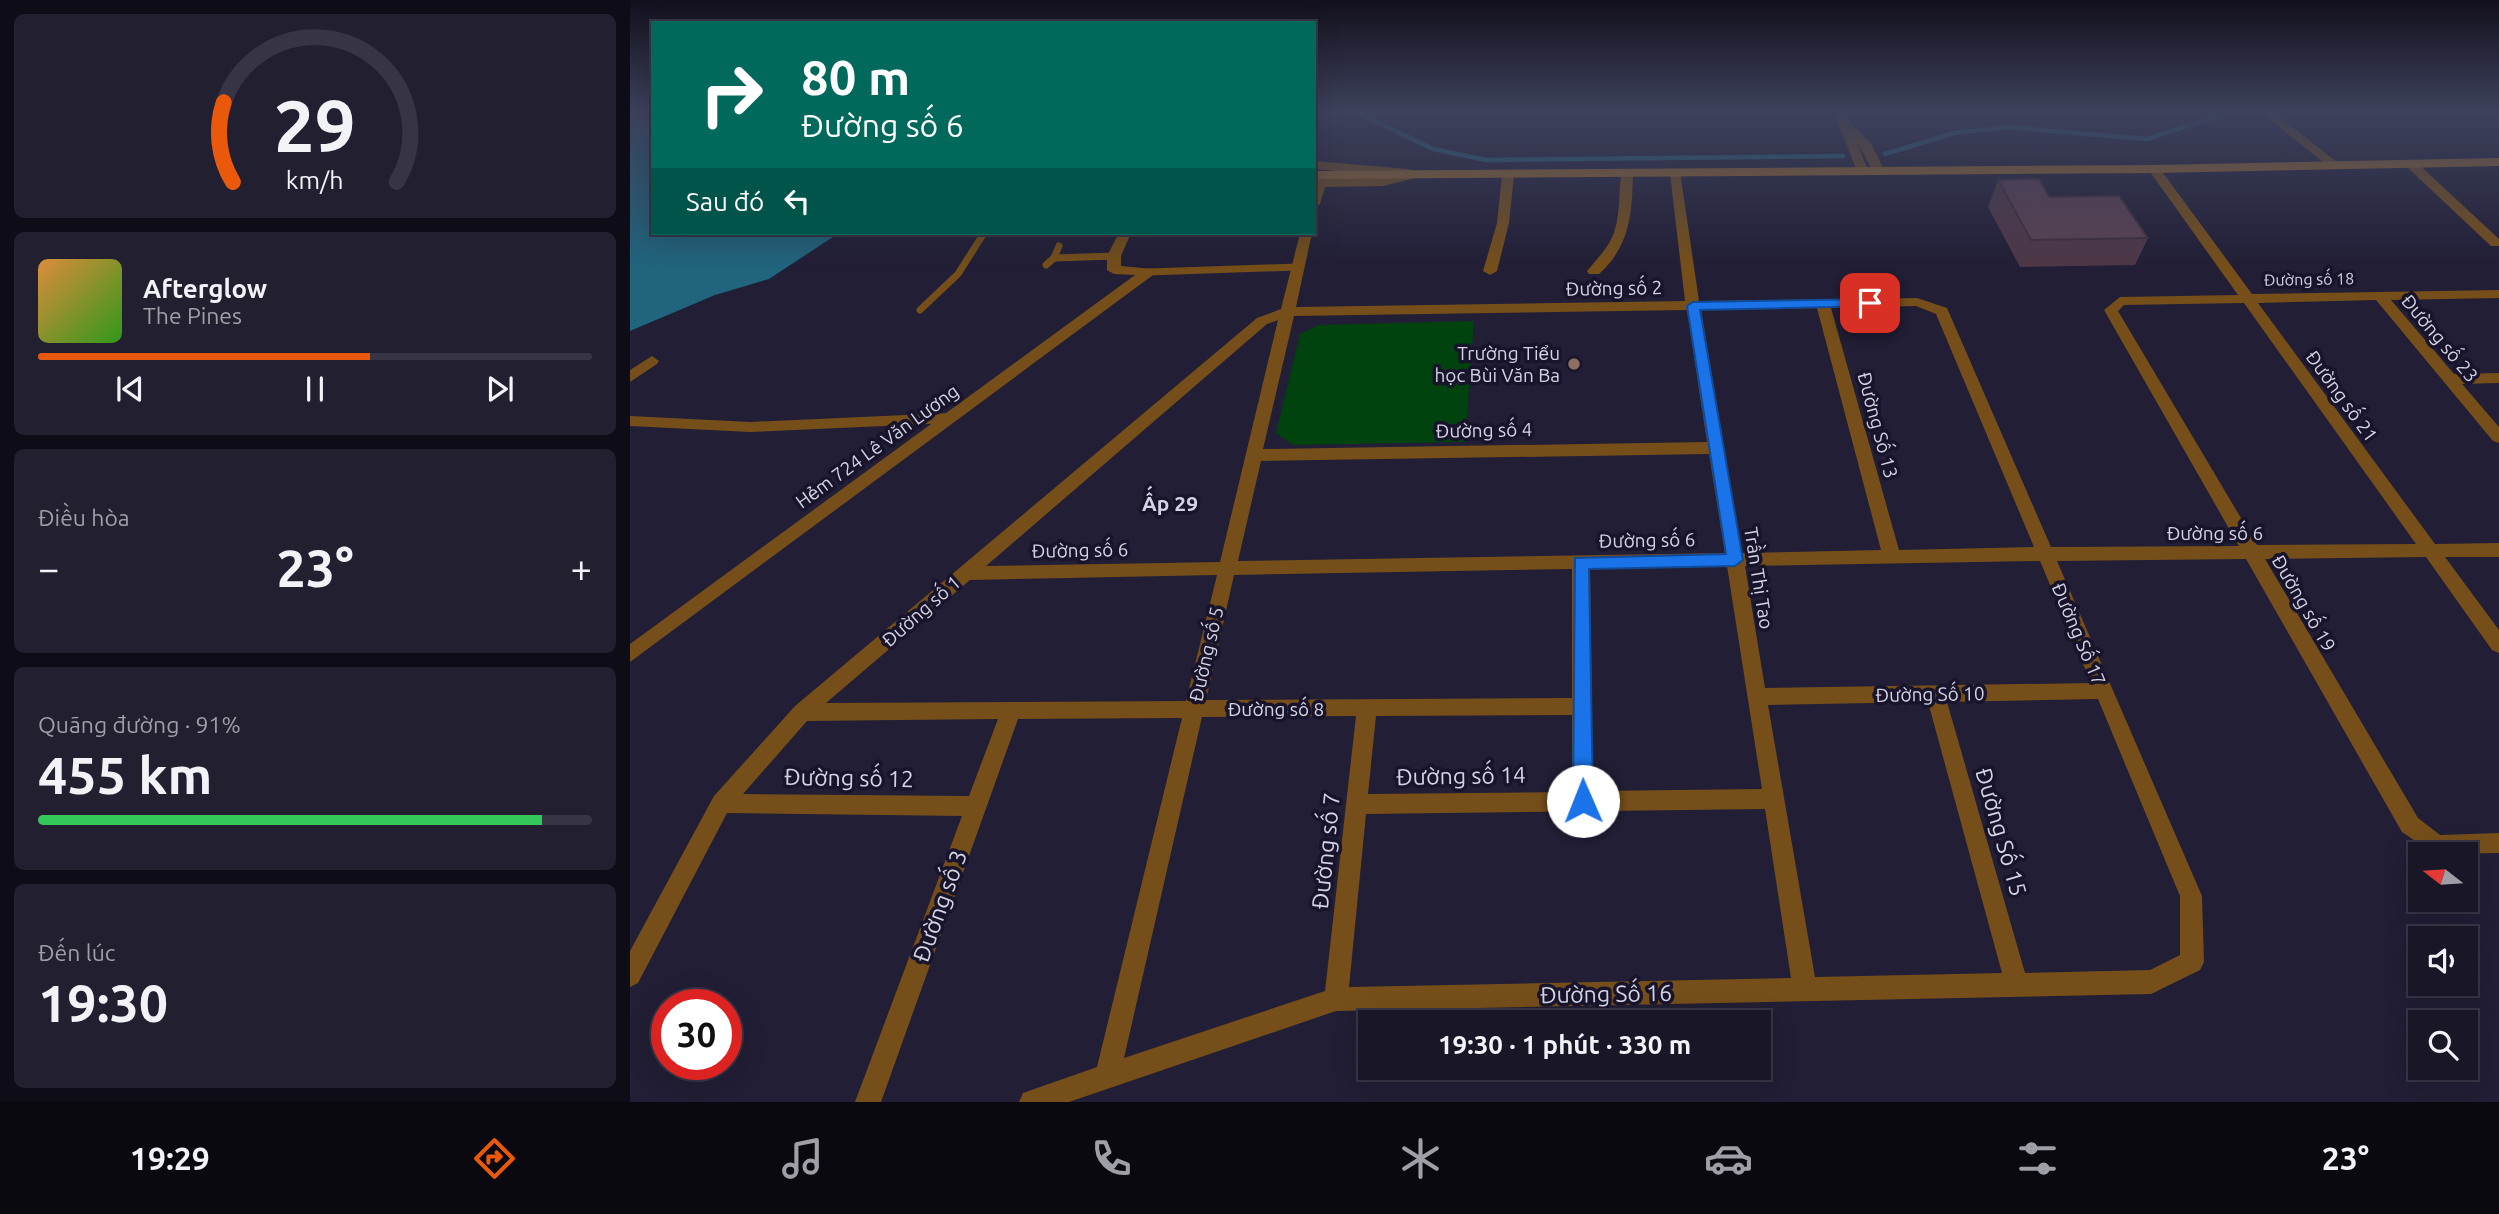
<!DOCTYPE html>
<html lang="vi">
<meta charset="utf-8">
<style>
:root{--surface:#191628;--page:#221f30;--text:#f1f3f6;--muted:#9f9fa8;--line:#373545;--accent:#ea580c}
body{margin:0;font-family:Ubuntu,sans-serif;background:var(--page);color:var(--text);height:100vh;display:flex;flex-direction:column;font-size:26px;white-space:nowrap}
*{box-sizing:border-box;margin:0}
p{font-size:23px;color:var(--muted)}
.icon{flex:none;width:38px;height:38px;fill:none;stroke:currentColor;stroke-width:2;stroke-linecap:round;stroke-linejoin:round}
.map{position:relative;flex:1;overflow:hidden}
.drawer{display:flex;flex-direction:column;gap:14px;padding:14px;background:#0e0c16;width:630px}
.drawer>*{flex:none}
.banner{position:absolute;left:21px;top:21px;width:665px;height:214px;border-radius:0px;box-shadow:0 7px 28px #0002,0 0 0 2px var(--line);background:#00695c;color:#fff;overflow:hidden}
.needle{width:46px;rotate:287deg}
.controls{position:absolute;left:1778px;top:842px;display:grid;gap:14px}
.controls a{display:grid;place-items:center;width:70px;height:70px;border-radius:0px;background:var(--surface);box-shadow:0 7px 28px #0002,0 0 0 2px var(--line);font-size:35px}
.speed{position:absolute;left:21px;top:989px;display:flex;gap:14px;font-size:35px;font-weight:700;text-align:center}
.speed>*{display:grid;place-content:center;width:91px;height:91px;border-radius:50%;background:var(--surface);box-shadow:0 7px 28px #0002,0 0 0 2px var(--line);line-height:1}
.speed .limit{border:10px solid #d22;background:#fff;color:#111}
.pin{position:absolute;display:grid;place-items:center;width:60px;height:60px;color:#fff;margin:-30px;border-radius:14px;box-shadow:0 4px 10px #0006}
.me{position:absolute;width:77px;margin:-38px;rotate:359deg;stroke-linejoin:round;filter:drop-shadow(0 0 5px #0008)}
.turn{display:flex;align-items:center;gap:24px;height:147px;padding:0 35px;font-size:32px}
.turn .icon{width:91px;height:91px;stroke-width:2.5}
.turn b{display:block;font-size:49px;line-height:60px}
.then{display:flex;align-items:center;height:66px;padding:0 35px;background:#0003;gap:14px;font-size:26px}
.big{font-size:52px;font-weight:700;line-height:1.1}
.drawer .tile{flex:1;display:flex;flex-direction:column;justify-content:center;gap:10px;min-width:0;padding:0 24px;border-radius:10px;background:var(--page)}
.drawer .dial{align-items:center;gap:0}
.dial svg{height:182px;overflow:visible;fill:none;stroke:var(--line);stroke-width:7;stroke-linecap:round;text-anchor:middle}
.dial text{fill:var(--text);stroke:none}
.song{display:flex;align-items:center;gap:21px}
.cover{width:84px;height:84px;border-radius:10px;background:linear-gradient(135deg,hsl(30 70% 55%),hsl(110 70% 35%))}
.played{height:7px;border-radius:4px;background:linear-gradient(90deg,var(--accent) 60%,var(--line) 60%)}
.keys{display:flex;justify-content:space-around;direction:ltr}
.heat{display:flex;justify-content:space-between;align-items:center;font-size:38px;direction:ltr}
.charge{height:10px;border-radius:5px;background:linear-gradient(90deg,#34c759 91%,var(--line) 0)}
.trip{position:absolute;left:728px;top:1010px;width:413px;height:70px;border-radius:0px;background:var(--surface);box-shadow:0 7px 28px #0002,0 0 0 2px var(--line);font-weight:700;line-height:70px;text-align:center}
.tabs{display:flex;height:112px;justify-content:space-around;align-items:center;background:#0a0910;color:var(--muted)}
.tabs .icon{width:49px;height:49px}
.tabs .selected{color:var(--accent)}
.tabs b{font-size:32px;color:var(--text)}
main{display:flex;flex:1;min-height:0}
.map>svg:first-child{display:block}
.green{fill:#01430e}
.water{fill:#21647d}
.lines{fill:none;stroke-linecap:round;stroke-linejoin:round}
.stream{stroke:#21647d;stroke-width:4.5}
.service-far1{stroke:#754e1a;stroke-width:7}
.service{stroke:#754e1a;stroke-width:10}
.minor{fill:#754e1a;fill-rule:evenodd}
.secondary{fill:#9c6a28;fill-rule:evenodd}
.wall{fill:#4d3746}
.building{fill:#594051;stroke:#3e2d39;stroke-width:2}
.route{fill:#1a73e8;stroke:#114b97;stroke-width:2}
.education-dot{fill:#8d6e63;stroke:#18142b;stroke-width:2.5}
.labels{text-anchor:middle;stroke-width:7;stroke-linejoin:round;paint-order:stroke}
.far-street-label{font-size:16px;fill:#d4d3e3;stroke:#18142b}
.street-label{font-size:19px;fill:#d4d3e3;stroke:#18142b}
.poi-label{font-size:19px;fill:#d4d3e3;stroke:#18142b;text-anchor:end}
.neighbourhood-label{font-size:21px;font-weight:bold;fill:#d4d3e3;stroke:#18142b}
.near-street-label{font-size:23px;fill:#d4d3e3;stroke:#18142b}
</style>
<main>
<section class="drawer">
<div class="tile dial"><svg viewBox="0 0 100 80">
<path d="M14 69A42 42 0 1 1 86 69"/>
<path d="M14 69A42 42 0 0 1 10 34" stroke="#ea580c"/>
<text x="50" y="56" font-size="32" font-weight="700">29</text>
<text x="50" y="72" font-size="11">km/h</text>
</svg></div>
<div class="tile">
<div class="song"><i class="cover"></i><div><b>Afterglow</b><p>The Pines</p></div></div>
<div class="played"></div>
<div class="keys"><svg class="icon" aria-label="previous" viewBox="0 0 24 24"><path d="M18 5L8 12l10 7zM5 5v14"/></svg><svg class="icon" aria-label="pause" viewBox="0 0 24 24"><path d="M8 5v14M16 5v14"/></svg><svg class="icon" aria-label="next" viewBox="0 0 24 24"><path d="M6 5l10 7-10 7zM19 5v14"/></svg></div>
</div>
<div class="tile"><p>Điều hòa</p>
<div class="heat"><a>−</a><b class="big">23°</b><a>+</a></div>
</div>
<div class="tile"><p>Quãng đường · 91%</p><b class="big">455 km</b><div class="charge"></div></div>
<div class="tile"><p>Đến lúc</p><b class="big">19:30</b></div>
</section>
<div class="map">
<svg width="1869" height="1102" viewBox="0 0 1869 1102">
<rect width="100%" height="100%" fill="#211e35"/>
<polygon class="green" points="844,321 835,442 663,445 646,433 670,334 689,325"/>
<polygon class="water" points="0,117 23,123 23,233 209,233 139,279 85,295 0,331"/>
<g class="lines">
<g class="stream">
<polyline points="724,111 803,149 856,160 1213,156"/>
<polyline points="1255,154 1324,133 1377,127 1517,139 1603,111"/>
</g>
<g class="service-far1">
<polyline points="845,111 915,111"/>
<polyline points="429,246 424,258 484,256"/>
<polyline points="416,265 424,258"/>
<polyline points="518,272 666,267"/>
<polyline points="290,310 328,274 354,233"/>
</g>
<polyline class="service" points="0,421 120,427 320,418"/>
<g class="minor">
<polygon points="1204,111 1216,111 1221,124 1241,143 1254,170 1252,173 1244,173 1227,142 1238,171 1228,174"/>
<polygon points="1629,111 1642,111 1712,166 1702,169"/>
<polygon points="684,161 778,169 798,175 753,186 695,187 690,204 684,208 684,179 767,176 684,169"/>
<polygon points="1777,161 1785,161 1869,239 1869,246 1861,246 1777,167"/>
<path d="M1524 165 1528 166 1622 294 1869 290V298L1761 300 1824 374 1869 373V383L1832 384 1869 427V443L1863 441 1746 300 1628 303 1805 544 1869 543V557H1815L1869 630V653L1862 650 1796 557 1635 559 1788 818 1810 835 1869 833V853L1804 854 1772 832 1616 559 1427 561 1572 896 1574 962 1570 970 1521 994 706 1011 439 1102H389L393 1093 467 1067 552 718 388 719 251 1102H225L332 816 97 813 8 983 0 987V951L84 796 165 706 627 318 651 309 670 233H682L666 307 1055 301 1040 174 1050 171 1069 301 1287 298 1317 308 1421 547 1609 546 1474 310 1490 297 1608 295 1518 169ZM1614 303 1786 544 1627 545 1488 311 1494 305ZM1286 306 1306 314 1404 547 1269 550 1201 308ZM1187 308 1251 550 1112 553 1071 310ZM1057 310 1077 442 633 449 664 316ZM648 320 590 562 356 566 637 324ZM1079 454 1095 553 608 561 631 461ZM1410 561 1461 683 1135 688 1115 566ZM1097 566 1132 789 963 791 960 569ZM942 569V698L576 700 604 575ZM587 575 556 701 196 703 340 580ZM1468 699 1550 896V955L1520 970 1395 973 1317 702ZM1298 702 1372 973 1185 977 1138 705ZM942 715V792L738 794 746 716ZM726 716 695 991 494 1058 572 717ZM368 719 339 796 113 794 177 721ZM1135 809 1161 978 719 987 736 814Z"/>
<polygon points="878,171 884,175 879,223 867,271 860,275 853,271 867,223 872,175"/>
<path d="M993 171 1003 174C1002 214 1000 246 969 274H959L957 271C979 245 986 240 989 204 990 193 989 181 993 171Z"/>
<polygon points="489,233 501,233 491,256 491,266 523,269 523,275 0,662 0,644 505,275 484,274 477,270 477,256"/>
<polygon points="22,356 29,361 27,364 0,382 0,370"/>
</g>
<polygon class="secondary" points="1869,158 1869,166 1524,173 684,179 684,171 1524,165"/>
</g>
<polygon class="wall" points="1368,180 1419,197 1518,238 1505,265 1390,267 1358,207"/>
<polygon class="building" points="1409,179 1419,197 1489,196 1518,238 1401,240 1368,180"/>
<linearGradient id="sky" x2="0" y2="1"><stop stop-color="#12101d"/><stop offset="0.42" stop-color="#3d415c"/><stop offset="1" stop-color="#3d415c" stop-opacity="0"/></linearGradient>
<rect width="1869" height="266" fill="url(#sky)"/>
<polygon class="route" points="1240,299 1247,303 1245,306 1070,310 1113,560 1105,566 959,569 963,801 960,808 953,810 946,808 943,801 945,558 1096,554 1057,306 1063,302"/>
<circle class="education-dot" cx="944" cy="364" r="7"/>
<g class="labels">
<g class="far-street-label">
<text transform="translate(1679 279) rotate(-1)" y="6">Đường số 18</text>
</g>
<g class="street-label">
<text transform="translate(984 288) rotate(-1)" y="7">Đường số 2</text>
<text transform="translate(1810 338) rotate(50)" y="7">Đường số 23</text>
<text transform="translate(1712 396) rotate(54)" y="7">Đường số 21</text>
<text transform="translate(1248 425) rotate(75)" y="7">Đường Số 13</text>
<text transform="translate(854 430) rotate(-1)" y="7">Đường số 4</text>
<text transform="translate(247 446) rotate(-36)" y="7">Hẻm 724 Lê Văn Lương</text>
<text x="1585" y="540">Đường số 6</text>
<text transform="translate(1017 540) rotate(-1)" y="7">Đường số 6</text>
<text transform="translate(450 550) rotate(-1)" y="7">Đường số 6</text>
<text transform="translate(1129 578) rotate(81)" y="7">Trần Thị Tao</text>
<text transform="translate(1674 603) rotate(60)" y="7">Đường số 19</text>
<text transform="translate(291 611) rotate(-41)" y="7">Đường số 1</text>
<text transform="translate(1449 634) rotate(67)" y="7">Đường Số 17</text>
<text transform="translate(576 654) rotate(-77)" y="7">Đường số 5</text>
<text transform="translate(1300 694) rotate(-1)" y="7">Đường Số 10</text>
<text x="646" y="716">Đường số 8</text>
</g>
<g class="poi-label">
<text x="930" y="360">Trường Tiểu<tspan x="930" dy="22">học Bùi Văn Ba</tspan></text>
</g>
<g class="neighbourhood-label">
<text x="540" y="511">Ấp 29</text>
</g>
<g class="near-street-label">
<text transform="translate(831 776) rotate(-1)" y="8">Đường số 14</text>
<text transform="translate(219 778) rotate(1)" y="8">Đường số 12</text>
<text transform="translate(1371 832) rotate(74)" y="8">Đường Số 15</text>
<text transform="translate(696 851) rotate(-84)" y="8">Đường số 7</text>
<text transform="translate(310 906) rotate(-70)" y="8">Đường số 3</text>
<text transform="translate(976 994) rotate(-1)" y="8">Đường Số 16</text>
</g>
</g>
</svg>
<div class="controls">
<a><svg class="needle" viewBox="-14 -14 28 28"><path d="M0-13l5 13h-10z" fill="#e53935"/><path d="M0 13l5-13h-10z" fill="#9f9fa8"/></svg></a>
<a><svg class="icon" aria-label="sound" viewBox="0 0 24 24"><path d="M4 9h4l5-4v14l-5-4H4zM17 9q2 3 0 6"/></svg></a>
<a><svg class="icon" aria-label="search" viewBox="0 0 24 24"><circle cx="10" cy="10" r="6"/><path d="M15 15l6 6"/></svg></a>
</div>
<div class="speed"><div class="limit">30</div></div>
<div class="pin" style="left:1240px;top:303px;background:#d93025"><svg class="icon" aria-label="arrive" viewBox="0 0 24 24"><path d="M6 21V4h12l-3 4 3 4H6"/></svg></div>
<svg class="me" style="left:953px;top:801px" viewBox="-20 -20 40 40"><circle r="19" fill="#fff"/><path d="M0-13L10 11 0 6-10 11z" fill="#1a73e8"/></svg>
<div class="trip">19:30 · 1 phút · 330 m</div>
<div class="banner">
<div class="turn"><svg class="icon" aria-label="right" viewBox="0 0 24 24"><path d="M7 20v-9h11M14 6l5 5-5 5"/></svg><div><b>80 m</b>Đường số 6</div></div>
<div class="then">Sau đó<svg class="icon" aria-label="left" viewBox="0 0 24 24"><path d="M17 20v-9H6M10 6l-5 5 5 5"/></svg></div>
</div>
</div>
</main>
<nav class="tabs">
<b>19:29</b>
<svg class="icon selected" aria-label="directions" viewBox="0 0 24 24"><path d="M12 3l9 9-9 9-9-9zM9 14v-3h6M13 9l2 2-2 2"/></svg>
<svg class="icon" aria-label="music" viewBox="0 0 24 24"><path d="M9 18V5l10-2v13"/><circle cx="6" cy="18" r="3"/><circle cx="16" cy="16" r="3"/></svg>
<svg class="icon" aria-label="phone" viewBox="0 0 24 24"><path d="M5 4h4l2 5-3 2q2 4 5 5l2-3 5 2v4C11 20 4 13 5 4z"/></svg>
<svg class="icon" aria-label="climate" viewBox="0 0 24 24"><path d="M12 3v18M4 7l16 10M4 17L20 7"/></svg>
<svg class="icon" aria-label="car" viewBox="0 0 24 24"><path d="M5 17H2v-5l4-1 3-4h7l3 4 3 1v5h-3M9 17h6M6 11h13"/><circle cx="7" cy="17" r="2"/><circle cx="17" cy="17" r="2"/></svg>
<svg class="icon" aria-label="filters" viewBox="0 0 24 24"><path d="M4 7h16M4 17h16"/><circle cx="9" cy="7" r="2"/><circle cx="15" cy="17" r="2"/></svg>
<b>23°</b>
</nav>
